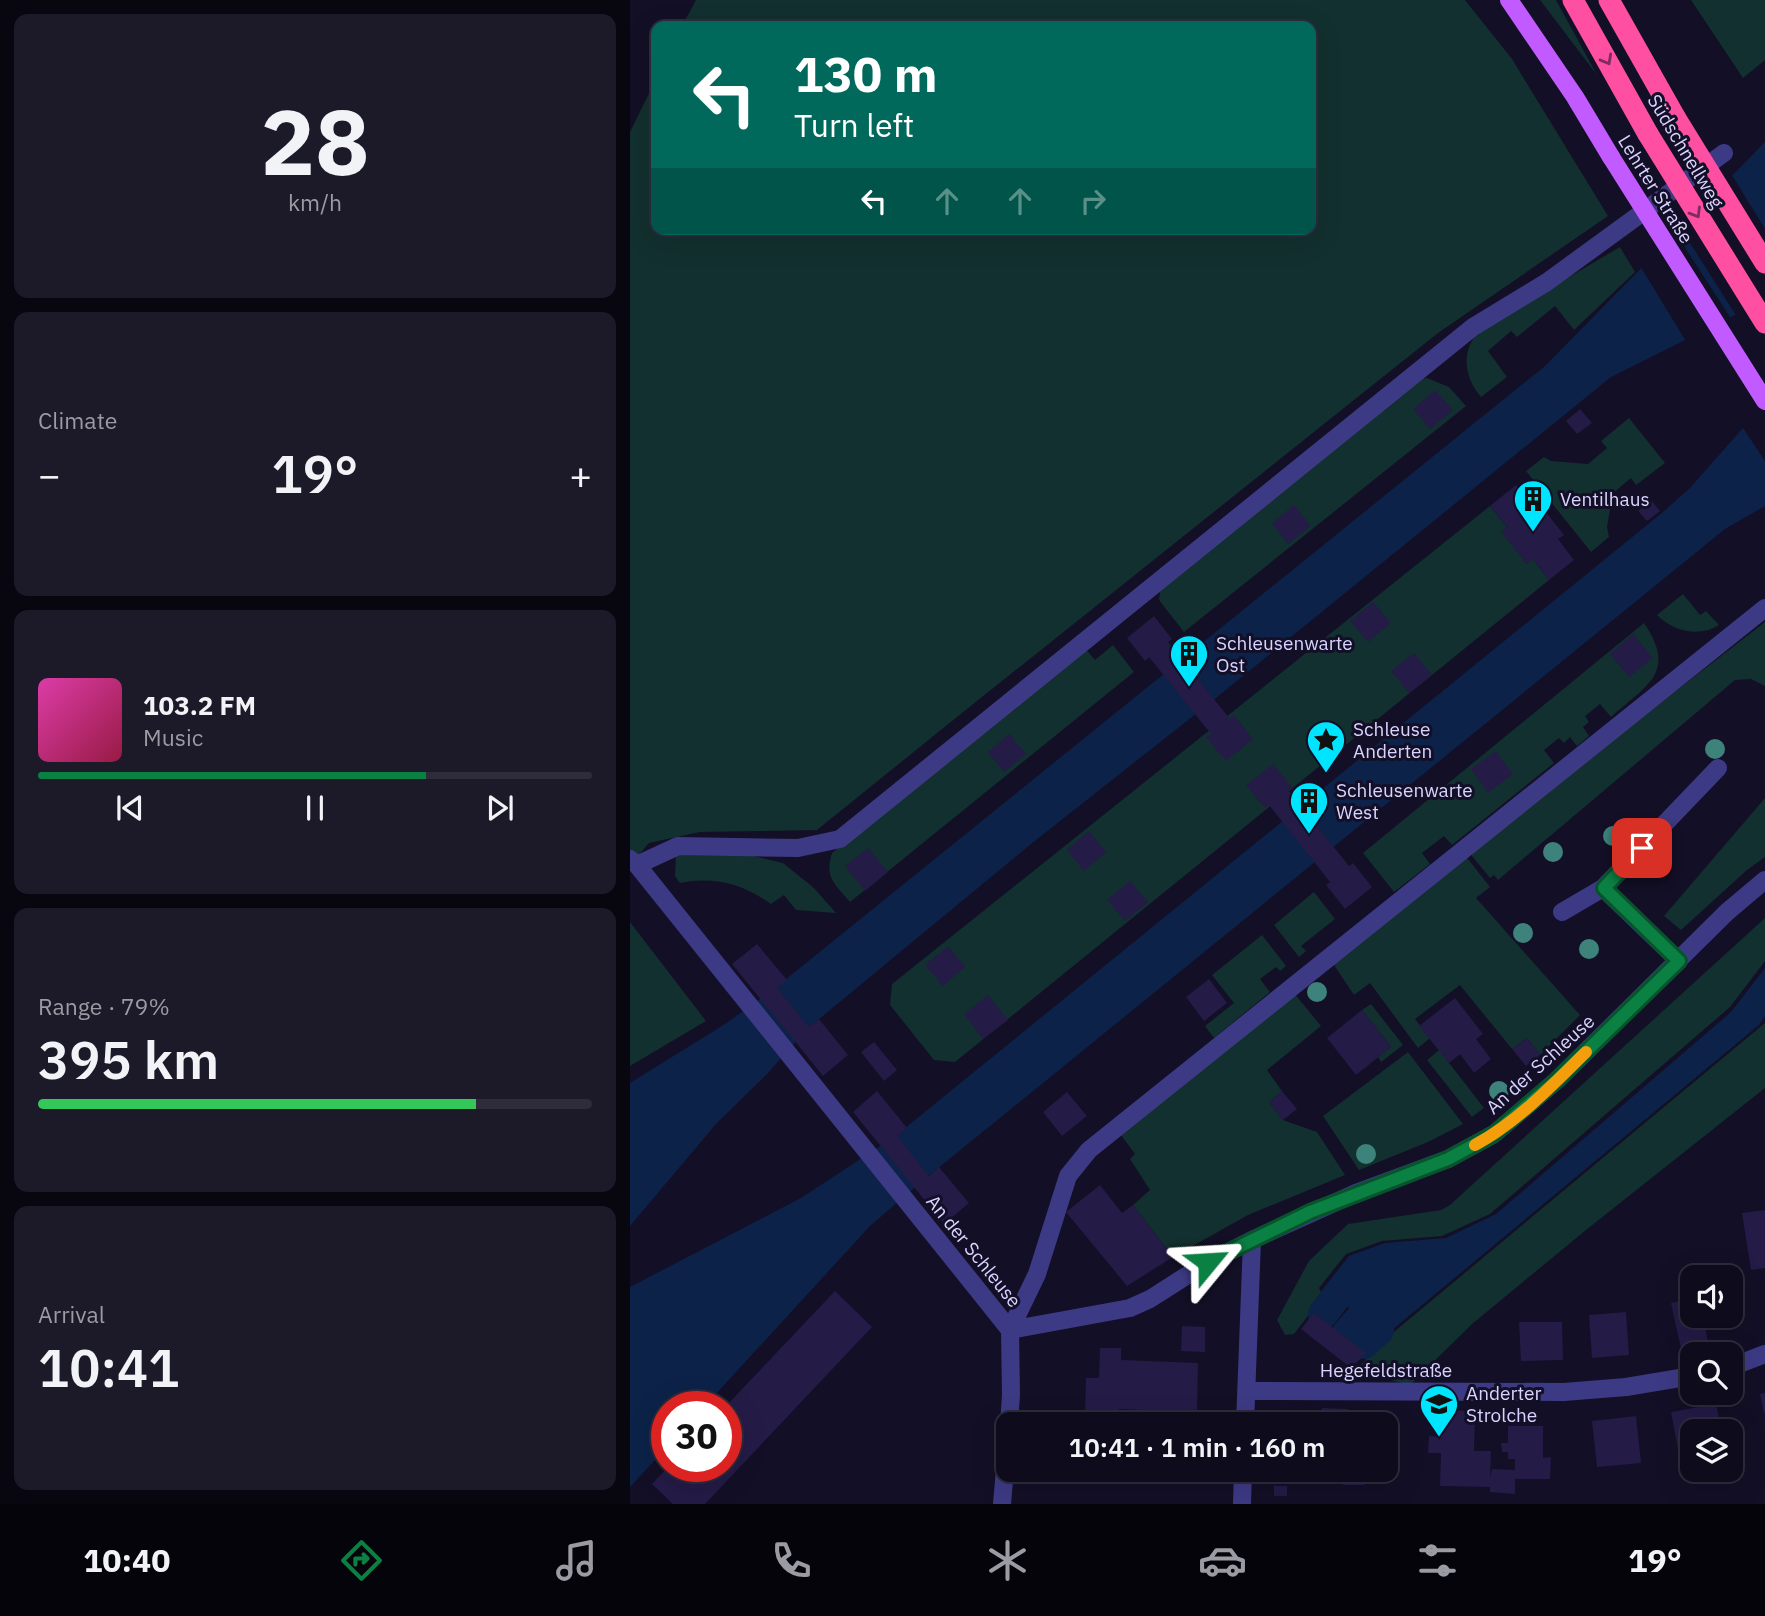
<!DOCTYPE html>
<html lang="en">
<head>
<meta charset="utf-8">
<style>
  body { margin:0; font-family:"IBM Plex Sans",sans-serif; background:#1c1929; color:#f1f3f6; height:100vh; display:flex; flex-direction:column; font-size:26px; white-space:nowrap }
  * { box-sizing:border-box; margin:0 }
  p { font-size:23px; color:#9b9ba3 }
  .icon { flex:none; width:38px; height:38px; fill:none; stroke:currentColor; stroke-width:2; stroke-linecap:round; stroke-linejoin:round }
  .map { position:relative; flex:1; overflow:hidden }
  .sheet { display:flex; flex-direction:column; gap:14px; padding:14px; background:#08060f; width:630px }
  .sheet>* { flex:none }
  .hud { position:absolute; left:21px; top:21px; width:665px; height:214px; border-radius:14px; box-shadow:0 7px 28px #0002,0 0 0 2px #2e2b3b; background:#00695c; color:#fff; overflow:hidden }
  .fabs { position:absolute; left:1050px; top:1265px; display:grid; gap:14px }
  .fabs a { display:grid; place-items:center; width:63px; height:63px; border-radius:14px; background:#0e0b1c; box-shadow:0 7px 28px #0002,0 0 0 2px #2e2b3b; font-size:35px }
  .speed { position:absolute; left:21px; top:1391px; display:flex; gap:14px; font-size:35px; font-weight:700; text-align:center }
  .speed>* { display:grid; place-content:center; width:91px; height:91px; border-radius:50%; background:#0e0b1c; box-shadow:0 7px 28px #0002,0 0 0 2px #2e2b3b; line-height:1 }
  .speed .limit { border:10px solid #d22; background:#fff; color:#111 }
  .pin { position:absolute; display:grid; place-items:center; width:60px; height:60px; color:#fff; margin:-30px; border-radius:14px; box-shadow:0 4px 10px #0006 }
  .me { position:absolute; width:77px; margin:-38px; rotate:63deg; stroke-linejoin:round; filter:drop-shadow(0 0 5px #0008) }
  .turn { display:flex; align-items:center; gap:24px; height:147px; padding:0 28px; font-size:32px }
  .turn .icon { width:91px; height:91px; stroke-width:2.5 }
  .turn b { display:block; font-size:49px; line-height:60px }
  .lanes { display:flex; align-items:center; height:66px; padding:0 28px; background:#0003; justify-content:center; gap:35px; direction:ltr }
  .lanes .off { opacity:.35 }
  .big { font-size:52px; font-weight:600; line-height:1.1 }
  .sheet .widget { flex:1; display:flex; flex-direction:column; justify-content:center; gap:10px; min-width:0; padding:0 24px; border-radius:14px; background:#1c1929 }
  .sheet .dial { align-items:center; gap:0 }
  .dial b { font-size:91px; line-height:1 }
  .song { display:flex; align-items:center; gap:21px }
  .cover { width:84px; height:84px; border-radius:10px; background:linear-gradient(135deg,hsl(320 70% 55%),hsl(340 70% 35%)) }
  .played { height:7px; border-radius:4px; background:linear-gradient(90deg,#0b8043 70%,#2e2b3b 70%) }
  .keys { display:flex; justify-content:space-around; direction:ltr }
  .heat { display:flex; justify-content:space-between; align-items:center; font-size:38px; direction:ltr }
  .charge { height:10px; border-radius:5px; background:linear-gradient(90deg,#34c759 79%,#2e2b3b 0) }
  .trip { position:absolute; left:366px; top:1412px; width:402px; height:70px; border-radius:14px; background:#0e0b1c; box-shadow:0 7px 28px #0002,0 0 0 2px #2e2b3b; font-weight:600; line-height:70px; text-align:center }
  .tab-bar { display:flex; height:112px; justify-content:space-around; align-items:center; background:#06040b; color:#9b9ba3 }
  .tab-bar .icon { width:49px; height:49px }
  .tab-bar .on { color:#0b8043 }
  .tab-bar b { font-size:32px; color:#f1f3f6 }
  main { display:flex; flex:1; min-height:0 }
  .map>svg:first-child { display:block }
  .green { fill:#12302f }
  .water { fill:#0c2248 }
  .pier { fill:#130f26 }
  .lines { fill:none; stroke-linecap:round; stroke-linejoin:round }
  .canal { stroke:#0c2248; stroke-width:30 }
  .building { fill:#241b47 }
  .minor { stroke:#3d3a85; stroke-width:18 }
  .major { stroke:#c25bff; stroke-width:18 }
  .highway { stroke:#ff4fa3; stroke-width:21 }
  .major-bridge { stroke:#c25bff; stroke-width:18 }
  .highway-bridge { stroke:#ff4fa3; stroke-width:21 }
  .tree { fill:#3d827b }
  .oneway { stroke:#7d2c5e }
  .route-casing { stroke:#07532c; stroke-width:18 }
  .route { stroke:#0b8043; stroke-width:12 }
  .slow { stroke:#f59e0b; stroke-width:12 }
  .labels { text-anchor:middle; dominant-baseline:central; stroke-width:6; stroke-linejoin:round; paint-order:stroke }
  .street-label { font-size:19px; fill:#d9d4ff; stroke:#130f26 }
  .poi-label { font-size:19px; fill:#d9d4ff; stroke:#130f26; text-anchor:start }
</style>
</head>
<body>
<main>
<section class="sheet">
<div class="widget dial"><b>28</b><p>km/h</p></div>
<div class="widget"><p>Climate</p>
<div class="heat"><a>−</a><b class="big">19°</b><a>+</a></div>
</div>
<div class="widget">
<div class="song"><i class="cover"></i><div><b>103.2 FM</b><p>Music</p></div></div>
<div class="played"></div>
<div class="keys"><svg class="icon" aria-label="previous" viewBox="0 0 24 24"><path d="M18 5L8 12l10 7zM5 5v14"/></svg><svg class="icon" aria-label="pause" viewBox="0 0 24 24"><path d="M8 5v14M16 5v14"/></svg><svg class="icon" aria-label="next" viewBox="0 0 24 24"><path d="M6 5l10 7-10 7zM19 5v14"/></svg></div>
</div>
<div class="widget"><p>Range · 79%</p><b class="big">395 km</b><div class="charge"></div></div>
<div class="widget"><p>Arrival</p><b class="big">10:41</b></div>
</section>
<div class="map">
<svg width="1135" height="1504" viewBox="0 0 1135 1504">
  <rect width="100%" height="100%" fill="#130f26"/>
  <path class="green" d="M66,0H835L882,59L978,216L808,333L327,717L187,830L70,832L19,843L0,865V132L26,79V229H681V26H52Z
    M910,0H926L967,75Z
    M1061,0H1135V60L1113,78Z
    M990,247L1005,272L944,330L925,306L887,337L881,331L858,351L877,377L851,397C837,381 831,358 843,339C847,333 854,328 859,324Z
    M797,378L819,387L836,406L554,632L529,600L531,586L784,381Z
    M999,418L1035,463L1006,485L1001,478L983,493L977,527L979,537L961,552L896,471L914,457L921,461L958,464L977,448L971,441Z
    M860,506L877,527L872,532L897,564L903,559L919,580L325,1062L304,1060L260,1005L262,984Z
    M1053,594L1070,615L1076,611L1089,625C1068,638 1043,631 1027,615Z
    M1135,622V686L1121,679L1105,680L868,880L864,875L860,878L842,856L841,850Z
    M1014,623C1048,673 1016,685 981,717L970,704L955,716L959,722L953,727L959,736L947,746L940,737L934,743L929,738L914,750L924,763L822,845L814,836L792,853L800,864L764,892L733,853Z
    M483,645L504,672L220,902C205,884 194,878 202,853L455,648L465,660Z
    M1135,798V857L1117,870L1051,930L1034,916Z
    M111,853L153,863L184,888L206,913L166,910L154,895L141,904C113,884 85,876 50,883L45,876L46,854Z
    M833,856L838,859L860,887L846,898L950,1015L910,1055L897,1038L882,1049L830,985L785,1019L800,1038L788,1048L740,983L724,995L702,962Z
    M684,892L705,919L671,946L676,951L669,957L644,925Z
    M1135,918V961L1100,1007L860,1214L812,1236L752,1241L716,1254L689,1288L693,1296L664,1334L655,1335L647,1320L679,1261L718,1224L811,1210L820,1205Z
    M0,922L76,1021L0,1066Z
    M632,935L656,966L650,971L646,967L630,979L640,992L584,1038L575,1026L604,1003L582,975Z
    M664,993L691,1026L637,1070L652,1091L639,1102L653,1120L687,1132L715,1175L618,1215L543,1257L503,1205L520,1190L500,1159L505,1154L488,1131Z
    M741,1004L773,1045L751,1062L748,1057L761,1047L732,1010Z
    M1135,1023V1088L956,1230L842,1324L780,1385L725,1371L753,1341Z
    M809,1050L854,1108L842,1117L797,1060Z
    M778,1052L833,1124L798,1142L729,1170L693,1116Z"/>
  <path class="water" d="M1135,142V300L981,377L581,702L401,844L177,1029L137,1074L86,1124L0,1226V1083L95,1024L145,988L915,366Z
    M1135,403V506L1095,529L296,1178L240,1226L74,1407H37V1447L0,1487V1287L171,1198L264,1137L1033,512L1060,488Z
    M1135,968V1016L1129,1025L756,1335L693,1289L719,1256L755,1243L816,1238L866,1214L1101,1012Z"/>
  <path class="pier" d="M1100,172L1135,229V303L1107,317L1048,224Z
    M1043,229L1102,320L1057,343L1009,264Z
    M1135,399V461L1111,425Z"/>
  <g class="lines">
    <path class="canal" d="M693,1314L705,1298
      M717,1333L757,1289
      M734,1344L749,1330"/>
  </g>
  <path class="building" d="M805,390L823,410L800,429L783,409Z
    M950,409L962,423L947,434L936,421Z
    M886,485L903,507L908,502L934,535L928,539L944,560L919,580L903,559L897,564L871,532L877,527L860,506Z
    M1021,500L1030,511L1017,521L1008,511Z
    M664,505L681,526L658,544L642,523Z
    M743,602L761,623L738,642L720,621Z
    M524,616L542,639L538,642L600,719L604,715L623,739L596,761L576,737L581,734L519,657L515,661L497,638Z
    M1003,634L1023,658L999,677L980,654Z
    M784,653L802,675L779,693L761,671Z
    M379,734L396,754L374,772L358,752Z
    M866,751L883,774L858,793L841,769Z
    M643,764L662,787L658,790L719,866L723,863L742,887L715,909L696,885L700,882L639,805L635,808L616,785Z
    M459,831L476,852L454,871L437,850Z
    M238,848L258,872L235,891L215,866Z
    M500,881L518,902L495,921L477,900Z
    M127,944L157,980L147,988L179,1027L189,1019L218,1055L193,1076L102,964Z
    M318,946L335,967L313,986L295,965Z
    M579,979L597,1003L574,1021L556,997Z
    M358,995L378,1020L353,1039L334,1014Z
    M825,998L853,1034L846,1039L861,1059L844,1073L830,1054L819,1063L789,1026Z
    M732,1010L761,1047L726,1075L697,1038Z
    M897,1038L910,1055L896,1066L882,1049Z
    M244,1042L267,1070L254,1081L231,1052Z
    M247,1091L277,1128L267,1136L299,1176L309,1167L339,1203L314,1224L223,1112Z
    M652,1091L667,1109L653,1120L639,1102Z
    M437,1092L457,1116L432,1136L413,1112Z
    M470,1185L492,1213L503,1205L543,1257L497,1286L436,1212Z
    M1135,1210V1268L1121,1270L1112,1213Z
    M205,1291L242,1327L75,1504H43L22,1484L39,1466H96V1406Z
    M1062,1299V1316H1073L1079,1347L1052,1353L1041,1303Z
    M996,1312L999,1355L962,1358L959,1315Z
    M684,1313L736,1353L721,1368L671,1329Z
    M889,1322H932L933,1360L891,1361Z
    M552,1326L575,1327V1352L551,1351Z
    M470,1348H491V1360L568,1363L567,1412L489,1409V1418L455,1417L456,1378H469Z
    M1135,1393V1413H1134L1130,1394Z
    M1086,1404L1092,1432H1062V1453L1049,1455L1041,1412Z
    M692,1408L718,1409L717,1424H691Z
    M811,1410L845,1411L844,1451H861L860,1478L862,1469L885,1470V1459H878V1452H872L871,1443H878V1426H913V1458L921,1457L920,1479H885V1494L860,1492V1487L810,1486L811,1453H798L799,1436L811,1437Z
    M1006,1416L1011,1463L967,1467L962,1421Z
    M714,1470H736L735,1485H713Z
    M644,1486H657V1496H644Z"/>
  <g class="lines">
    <path class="minor" d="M0,859L7,865L380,1330
      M7,865L48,846L168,848L210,839L843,327L917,282L1094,153
      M973,888L1049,961
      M932,912L973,888L1088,768
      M380,1330L500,1308L520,1299L578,1262L622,1240L726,1193L818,1159L864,1134L927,1080L1097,912L1135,880
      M1101,1367L1135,1354
      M617,1391L934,1392L996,1387L1062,1376
      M379,1424L381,1395L380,1330L407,1274L438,1176L459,1150L1135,608
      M615,1424L622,1240
      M372,1504L378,1434
      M612,1504L613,1470"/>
    <path class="major" d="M879,0L945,97L981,157"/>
    <path class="highway" d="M943,0L1018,134
      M979,0L1045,117"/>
    <path class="major-bridge" d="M981,157L1135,401"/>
    <path class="highway-bridge" d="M1045,117L1135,263
      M1018,134L1135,323"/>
  </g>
  <g class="tree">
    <circle cx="1085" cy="749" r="10"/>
    <circle cx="983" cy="836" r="10"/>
    <circle cx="923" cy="852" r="10"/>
    <circle cx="893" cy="933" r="10"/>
    <circle cx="959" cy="949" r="10"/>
    <circle cx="687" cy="992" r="10"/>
    <circle cx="869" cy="1091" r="10"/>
    <circle cx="736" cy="1154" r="10"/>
  </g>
  <defs><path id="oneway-chevron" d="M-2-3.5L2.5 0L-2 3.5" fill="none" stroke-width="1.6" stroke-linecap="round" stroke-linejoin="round" transform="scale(1.75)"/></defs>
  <g class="oneway">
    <use href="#oneway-chevron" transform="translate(977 60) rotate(61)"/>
    <use href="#oneway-chevron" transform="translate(1066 213) rotate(59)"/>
  </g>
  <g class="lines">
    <g class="route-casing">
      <path id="route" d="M578,1262L680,1212L818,1159L864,1134L927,1080L1049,961L974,888L1012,848"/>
    </g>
    <use href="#route" class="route"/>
    <path class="slow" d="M845,1145C887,1122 922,1086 956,1052"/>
  </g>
  <defs>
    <g id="building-pin" transform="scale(2.0125)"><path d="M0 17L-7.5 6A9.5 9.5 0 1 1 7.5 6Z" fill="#00e5ff" stroke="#130f26"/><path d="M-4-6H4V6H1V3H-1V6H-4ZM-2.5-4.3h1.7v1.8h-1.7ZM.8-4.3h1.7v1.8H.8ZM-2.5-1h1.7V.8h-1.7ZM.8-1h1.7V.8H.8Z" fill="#111"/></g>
    <g id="sight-pin" transform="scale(2.0125)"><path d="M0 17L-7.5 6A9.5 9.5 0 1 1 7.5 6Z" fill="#00e5ff" stroke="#130f26"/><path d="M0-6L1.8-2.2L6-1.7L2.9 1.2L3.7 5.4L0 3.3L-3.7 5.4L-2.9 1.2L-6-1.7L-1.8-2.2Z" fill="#111"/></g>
    <g id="school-pin" transform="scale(2.0125)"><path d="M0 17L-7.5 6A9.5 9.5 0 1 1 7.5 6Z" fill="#00e5ff" stroke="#130f26"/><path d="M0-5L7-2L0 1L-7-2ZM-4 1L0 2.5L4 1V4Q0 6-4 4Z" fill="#111"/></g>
  </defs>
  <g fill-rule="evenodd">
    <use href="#building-pin" x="903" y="499"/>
    <use href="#building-pin" x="559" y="654"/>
    <use href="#sight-pin" x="696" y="740"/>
    <use href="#building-pin" x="679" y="801"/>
    <use href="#school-pin" x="809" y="1404"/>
  </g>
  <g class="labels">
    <g class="street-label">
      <text transform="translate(1056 151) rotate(59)">Südschnellweg</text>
      <text transform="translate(1026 189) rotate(58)">Lehrter Straße</text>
      <text transform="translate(910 1064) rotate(-42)">An der Schleuse</text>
      <text transform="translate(344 1251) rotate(51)">An der Schleuse</text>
      <text x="756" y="1370">Hegefeldstraße</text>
    </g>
    <g class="poi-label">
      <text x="930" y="499">Ventilhaus</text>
      <text x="586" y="643">Schleusenwarte<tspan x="586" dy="22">Ost</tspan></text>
      <text x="723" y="729">Schleuse<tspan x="723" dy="22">Anderten</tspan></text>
      <text x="706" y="790">Schleusenwarte<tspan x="706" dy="22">West</tspan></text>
      <text x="836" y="1393">Anderter<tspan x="836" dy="22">Strolche</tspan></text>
    </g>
  </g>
</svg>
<div class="fabs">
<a><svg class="icon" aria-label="sound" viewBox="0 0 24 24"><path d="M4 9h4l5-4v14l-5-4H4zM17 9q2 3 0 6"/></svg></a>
<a><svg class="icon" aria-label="search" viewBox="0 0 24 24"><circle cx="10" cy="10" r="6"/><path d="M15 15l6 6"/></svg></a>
<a><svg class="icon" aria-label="layers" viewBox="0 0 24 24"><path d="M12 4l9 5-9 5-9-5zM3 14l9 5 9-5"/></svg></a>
</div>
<div class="speed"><div class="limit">30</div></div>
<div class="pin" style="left:1012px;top:848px;background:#d93025"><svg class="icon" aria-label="arrive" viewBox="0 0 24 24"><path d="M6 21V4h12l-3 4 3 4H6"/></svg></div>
<svg class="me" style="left:578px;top:1262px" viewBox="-20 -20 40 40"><path d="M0-17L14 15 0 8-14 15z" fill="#0b8043" stroke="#fff" stroke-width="4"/></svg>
<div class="trip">10:41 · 1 min · 160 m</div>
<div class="hud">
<div class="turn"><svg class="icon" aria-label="left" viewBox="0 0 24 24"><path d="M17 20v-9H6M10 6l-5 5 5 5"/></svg><div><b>130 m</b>Turn left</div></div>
<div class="lanes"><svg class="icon" aria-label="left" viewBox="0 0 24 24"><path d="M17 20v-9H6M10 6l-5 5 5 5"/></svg><svg class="icon off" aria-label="ahead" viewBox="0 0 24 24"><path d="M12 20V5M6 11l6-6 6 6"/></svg><svg class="icon off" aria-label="ahead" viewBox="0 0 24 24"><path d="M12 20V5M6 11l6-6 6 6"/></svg><svg class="icon off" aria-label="right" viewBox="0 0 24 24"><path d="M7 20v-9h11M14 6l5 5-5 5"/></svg></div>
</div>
</div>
</main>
<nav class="tab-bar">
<b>10:40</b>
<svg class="icon on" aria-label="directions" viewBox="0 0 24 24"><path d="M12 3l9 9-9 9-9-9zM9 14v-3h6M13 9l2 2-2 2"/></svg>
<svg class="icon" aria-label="music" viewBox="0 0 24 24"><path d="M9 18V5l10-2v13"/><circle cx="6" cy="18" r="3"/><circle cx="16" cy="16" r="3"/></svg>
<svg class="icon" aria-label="phone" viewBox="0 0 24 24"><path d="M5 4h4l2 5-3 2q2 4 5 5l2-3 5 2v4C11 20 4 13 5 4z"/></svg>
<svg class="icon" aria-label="climate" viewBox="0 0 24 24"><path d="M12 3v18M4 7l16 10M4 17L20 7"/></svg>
<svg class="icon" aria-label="car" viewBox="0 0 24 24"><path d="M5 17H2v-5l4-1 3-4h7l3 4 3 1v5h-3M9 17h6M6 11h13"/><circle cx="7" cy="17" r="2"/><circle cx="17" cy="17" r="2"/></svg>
<svg class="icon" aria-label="filters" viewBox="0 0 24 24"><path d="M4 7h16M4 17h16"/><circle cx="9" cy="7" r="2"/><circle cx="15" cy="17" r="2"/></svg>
<b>19°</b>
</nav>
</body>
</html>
